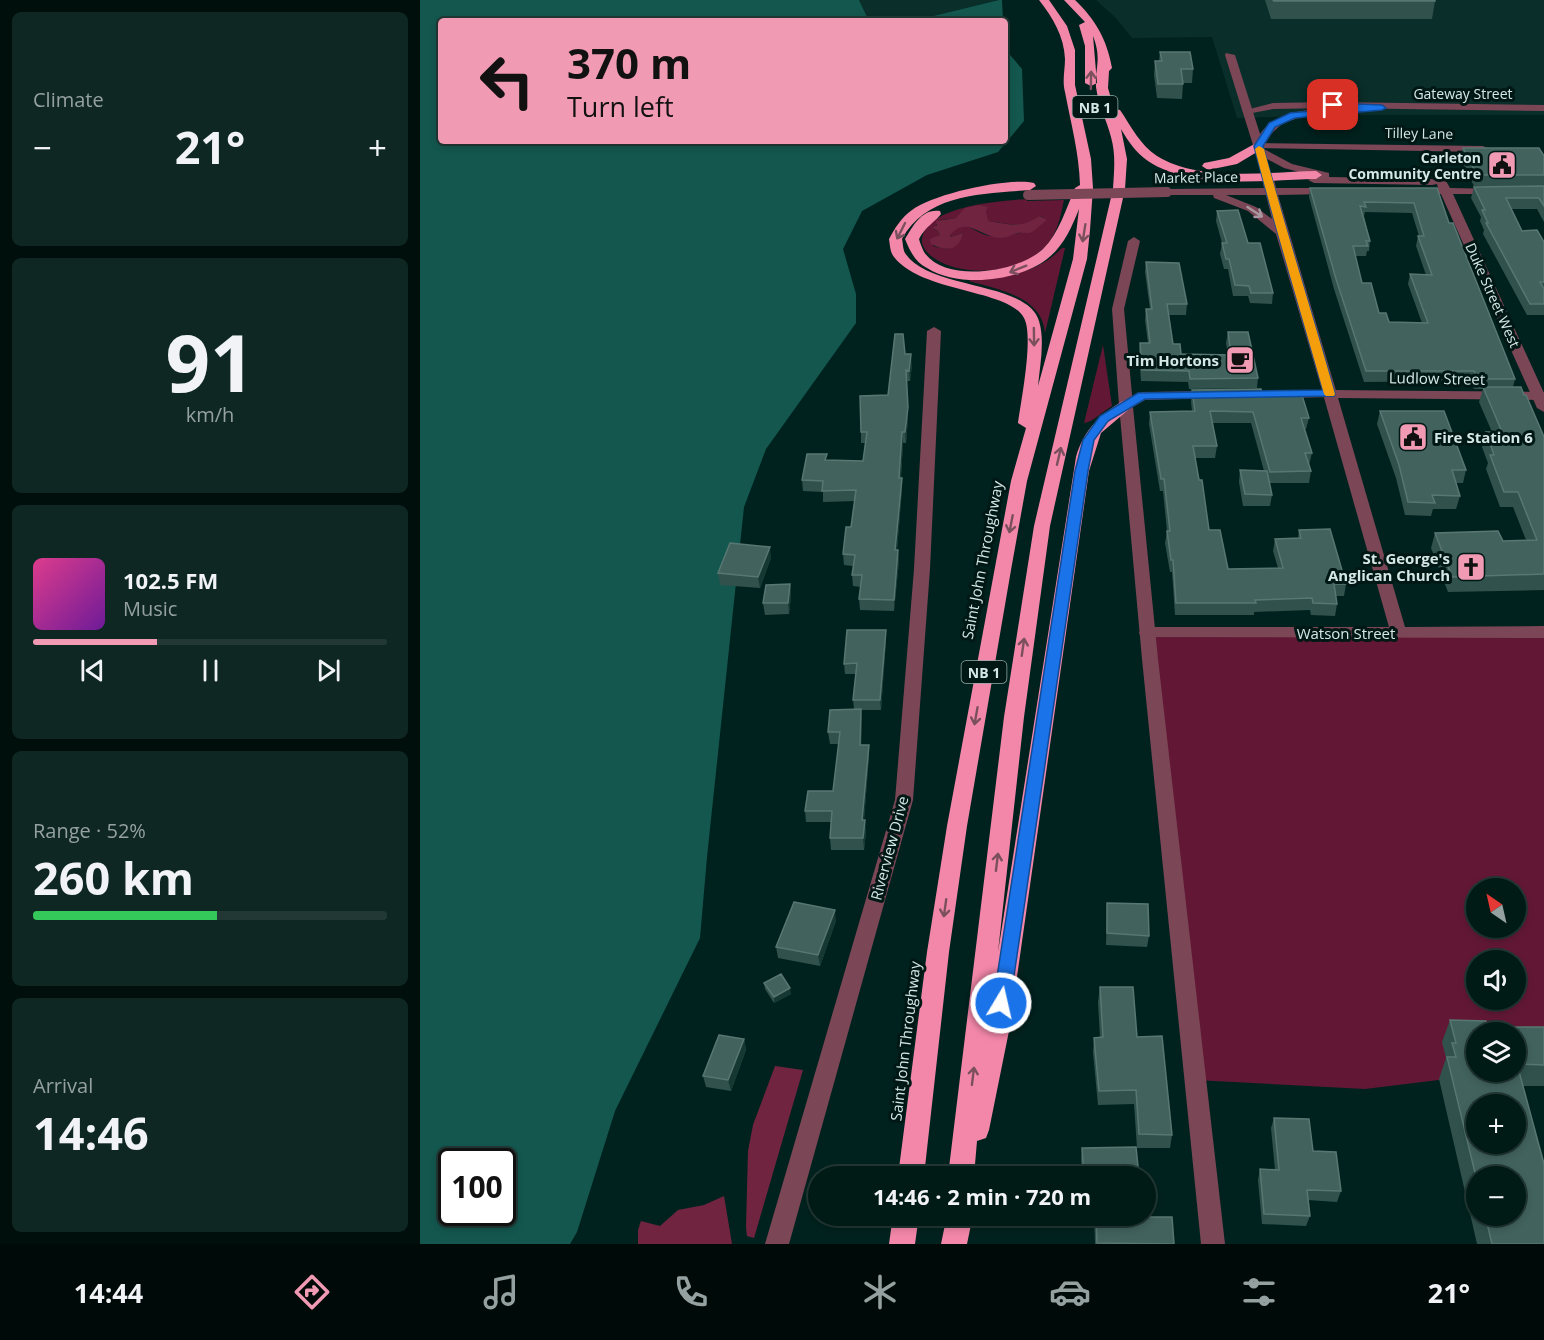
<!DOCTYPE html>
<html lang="en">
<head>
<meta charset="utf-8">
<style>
  body { margin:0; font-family:"Open Sans",sans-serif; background:#0e2723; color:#f1f3f6; height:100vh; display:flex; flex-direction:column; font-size:22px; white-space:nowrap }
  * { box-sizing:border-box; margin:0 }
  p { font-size:20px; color:#95a1a1 }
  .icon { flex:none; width:33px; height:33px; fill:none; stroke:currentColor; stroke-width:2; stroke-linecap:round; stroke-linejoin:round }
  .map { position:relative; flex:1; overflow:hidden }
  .side { display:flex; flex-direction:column; gap:12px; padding:12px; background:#000e0c; width:420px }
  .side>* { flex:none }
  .banner { position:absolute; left:18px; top:18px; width:570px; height:126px; border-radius:6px; box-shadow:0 3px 9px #0003,0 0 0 2px #223835; background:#f19ab3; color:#111; overflow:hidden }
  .needle { width:39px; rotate:326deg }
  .buttons { position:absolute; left:1046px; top:878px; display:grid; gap:12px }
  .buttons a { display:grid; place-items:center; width:60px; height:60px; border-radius:50%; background:#001a16; box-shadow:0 3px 9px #0003,0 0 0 2px #223835; font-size:30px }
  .speed { position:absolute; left:18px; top:1148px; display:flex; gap:12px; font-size:30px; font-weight:700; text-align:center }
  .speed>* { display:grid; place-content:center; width:78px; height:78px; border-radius:50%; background:#001a16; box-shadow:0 3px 9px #0003,0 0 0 2px #223835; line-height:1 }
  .speed .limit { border:3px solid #111; border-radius:9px; background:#fff; color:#111 }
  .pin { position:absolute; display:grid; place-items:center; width:51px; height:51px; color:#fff; margin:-26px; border-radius:12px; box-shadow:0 3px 9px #0006 }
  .me { position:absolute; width:66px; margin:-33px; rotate:9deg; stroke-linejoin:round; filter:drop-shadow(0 0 4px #0008) }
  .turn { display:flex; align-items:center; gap:21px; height:126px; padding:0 30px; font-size:27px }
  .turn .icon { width:78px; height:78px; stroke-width:2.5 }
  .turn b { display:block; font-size:42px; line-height:51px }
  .big { font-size:45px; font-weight:700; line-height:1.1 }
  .side .tile { flex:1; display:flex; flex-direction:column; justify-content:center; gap:9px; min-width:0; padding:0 21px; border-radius:9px; background:#0e2723 }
  .side .dial { align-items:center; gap:0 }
  .dial b { font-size:78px; line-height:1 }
  .song { display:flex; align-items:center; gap:18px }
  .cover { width:72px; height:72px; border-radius:9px; background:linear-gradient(135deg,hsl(330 70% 55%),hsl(280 70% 35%)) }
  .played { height:6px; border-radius:3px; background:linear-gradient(90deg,#f19ab3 35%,#223835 35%) }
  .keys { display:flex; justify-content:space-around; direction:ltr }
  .heat { display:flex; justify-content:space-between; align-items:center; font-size:33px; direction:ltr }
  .charge { height:9px; border-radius:4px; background:linear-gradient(90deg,#34c759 52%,#223835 0) }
  .trip { position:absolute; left:388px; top:1166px; width:348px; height:60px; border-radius:30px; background:#001a16; box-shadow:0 3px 9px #0003,0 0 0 2px #223835; font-weight:700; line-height:60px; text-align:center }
  .tabs { display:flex; height:96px; justify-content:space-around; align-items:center; background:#000a09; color:#95a1a1 }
  .tabs .icon { width:42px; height:42px }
  .tabs .current { color:#f19ab3 }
  .tabs b { font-size:27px; color:#f1f3f6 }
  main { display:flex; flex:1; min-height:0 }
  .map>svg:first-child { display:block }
  .built { fill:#0a2e2a }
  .green { fill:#621835; fill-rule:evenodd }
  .forest { fill:#702440 }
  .water { fill:#13574f; fill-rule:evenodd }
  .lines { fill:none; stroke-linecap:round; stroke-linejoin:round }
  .minor { fill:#7b4656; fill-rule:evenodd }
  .tertiary { fill:#7b4656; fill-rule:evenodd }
  .motorway { fill:#f387a9; fill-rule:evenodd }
  .tertiary-bridge { stroke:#7b4656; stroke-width:10 }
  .wall { fill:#30514c; fill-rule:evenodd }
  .shaded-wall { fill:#163833 }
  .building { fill:#42625d; stroke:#597772; stroke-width:1.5; fill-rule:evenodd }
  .oneway { stroke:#7a505f }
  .oneway2 { stroke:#a8979e }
  .route { fill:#1a73e8; stroke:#114b97; stroke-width:1.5 }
  .slow { fill:#f59e0b }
  .labels { text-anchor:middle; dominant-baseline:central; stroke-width:6; stroke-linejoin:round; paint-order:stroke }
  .far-street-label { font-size:14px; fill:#d6e8e5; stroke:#001815 }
  .shield { fill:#001815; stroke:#96aaa7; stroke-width:1.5 }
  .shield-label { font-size:14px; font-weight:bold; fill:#d6e8e5 }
  .far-poi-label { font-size:14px; font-weight:bold; fill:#d6e8e5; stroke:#001815; text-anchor:end }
  .poi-label { font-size:15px; font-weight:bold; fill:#d6e8e5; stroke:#001815; text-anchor:end }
  .street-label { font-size:15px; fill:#d6e8e5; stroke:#001815 }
</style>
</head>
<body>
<main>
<section class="side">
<div class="tile"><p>Climate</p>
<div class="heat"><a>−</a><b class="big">21°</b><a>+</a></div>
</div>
<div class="tile dial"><b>91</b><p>km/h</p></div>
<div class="tile">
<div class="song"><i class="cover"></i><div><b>102.5 FM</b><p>Music</p></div></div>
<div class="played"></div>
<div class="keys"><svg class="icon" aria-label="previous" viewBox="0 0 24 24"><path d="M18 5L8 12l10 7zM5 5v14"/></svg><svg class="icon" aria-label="pause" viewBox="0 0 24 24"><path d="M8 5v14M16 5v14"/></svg><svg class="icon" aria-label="next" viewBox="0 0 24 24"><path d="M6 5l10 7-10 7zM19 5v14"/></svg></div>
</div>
<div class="tile"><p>Range · 52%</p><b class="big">260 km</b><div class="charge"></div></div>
<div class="tile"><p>Arrival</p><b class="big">14:46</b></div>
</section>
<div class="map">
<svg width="1124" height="1244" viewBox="0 0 1124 1244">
  <rect width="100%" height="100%" fill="#00221e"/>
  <path class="built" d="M439,0H579L493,21H449Z
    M676,0H1124V115H918L817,118L792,37L712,38L696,18Z"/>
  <path class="green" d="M607,199V201L644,200C641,213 639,227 631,239C610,273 545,280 514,258C506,253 499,244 503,235C513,205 580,201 607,199ZM559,205L566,211L567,221C589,223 599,230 621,216L626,220C612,231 591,237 572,236C555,236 546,215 530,234L531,237L543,233C539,249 528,251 513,246L515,238L520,235L518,231L513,229L520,220L536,218Z
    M642,248H645L625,333C622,296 579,290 549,281L551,278C585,277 617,274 642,248Z
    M683,345L692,406C683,411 673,422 664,423Z
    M1124,632V1049L1095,1032H1056L1027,1064V1079L945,1089L775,1080L727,633ZM1056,888H1095V927H1056ZM1056,960H1095V999H1056Z"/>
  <path class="forest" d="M559,205L568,207L566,211L568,221C590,224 599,229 620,216L627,220C622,223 617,229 612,232C608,234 602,232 598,233C593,234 586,238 581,238C560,237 547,215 530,235L531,237L543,233C539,251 526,252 511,244L510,239L520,235L518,231L512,228L517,225L516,221L536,218L545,208Z
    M355,1066L383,1070L334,1238L327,1236L326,1227L328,1151L333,1125Z
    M304,1196L312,1244H218V1230L221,1221L240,1226L258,1210L284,1205Z"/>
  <path class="water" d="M0,0H439L449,21H21V141H585V49L602,69L604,121L578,152L507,175L442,211L423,249L436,294V323L346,449L324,507L287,857L280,938L195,1111L157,1232L150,1244H0ZM32,1161H82V1212H32Z
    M579,0H582L583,21H493Z"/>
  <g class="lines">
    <path class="minor" d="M913,102L1124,105V111L913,108L853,109L827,114L822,111L853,103Z
      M838,143L1063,146L1069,149L1063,152L834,148L833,146Z
      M714,237L720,241L704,309L713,405L706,409L699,405L692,309L708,241Z
      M514,327L521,331L510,569L493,800L369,1244H345L475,800L494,569L507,331Z
      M910,390L1124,392V400L918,398L985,627L1124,626V638L721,637L719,633L721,629L727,627H969L903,394Z"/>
    <path class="tertiary" d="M806,53L815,55L840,134C853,116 871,113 892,109L897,112L863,123L852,133L843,146L844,149L872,164L909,173V177L1012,179L1017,181H1026L1030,188L1079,189L1081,191L1075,194H1033L1124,393V412L1117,408L1021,194H996L990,191L996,188H1018L1017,184L1012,185L894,183L888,180L898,177L864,168L847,159L838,161L805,55Z
      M848,176L854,179L856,188H910L916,191L910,194L858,195L917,394L915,397L860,398L853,394L860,390H902L856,234L828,211L794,198L793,195H747L741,192L747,189L844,188L842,179ZM806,195H846L852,219L836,207Z
      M792,391L797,392L799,395L797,398L725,400L713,407L738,659L805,1244H781L722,659L699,405L722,392Z"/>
    <path class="motorway" d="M619,0H629L647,26L655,50V85L671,159L673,188L670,230L667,259L607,481L591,570L547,826L529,952L504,1176H478L507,952L527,826L591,481L606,428L598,423C601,401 614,336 604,318C589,289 502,293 474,257C470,252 470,245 469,239C475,228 481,218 492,210C513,194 589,177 614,183L616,186L610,190C563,194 507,193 482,239C483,243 483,250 485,253C508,290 608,281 619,321C625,341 620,365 618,386L653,259L659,209C652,227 643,247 627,259C597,282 539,288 507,268C495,262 490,251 485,239C493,226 502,208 520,211L521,214C512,225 507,225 499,239C500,243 502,248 504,252C525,284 599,272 623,249C639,233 646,209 655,188L660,185C659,152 651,124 645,92C642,81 645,70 645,59C644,36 633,18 619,0Z
      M644,0H655C676,20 687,40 692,68L689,71L688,88L694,109L700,110C711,126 720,145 737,156C778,182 849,172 896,171L902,175L896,179C846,180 771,190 728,161C716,153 708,141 701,129L707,159L705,189L630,526L604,717L578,952L656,457C664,430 678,417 701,402L706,400L714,405L681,433L669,471L590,1026L569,1130L566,1138L557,1141L554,1176H528L584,717L614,526L693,189C694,171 696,155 691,137C687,121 678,104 676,87C675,66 682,59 673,36L677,83L671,86L665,83V46L659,25L665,22Z
      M838,142L842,143V149L817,164L788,170L782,166L784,163L809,158Z
      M473,1215H499L495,1244H469Z
      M527,1215H553L547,1244H521Z"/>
    <path class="tertiary-bridge" d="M608,195L747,192"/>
  </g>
  <path class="wall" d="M845,0H1015V1L1012,19H851Z
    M740,52L773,69L772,83H763L762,99L737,98L734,75L735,61H739Z
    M1043,148L1124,156V186H1054L1040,158Z
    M1124,186V222L1117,209H1091L1102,231L1124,242V315H1107L1063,234L1064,230L1060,221L1061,217L1051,198L1054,187Z
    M890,188H1017L1029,223L1095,379L1093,387L1104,395L1124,437V590L1028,592L1011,548L1015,533L1083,541L1106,540L1093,507H1080L1066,469L1068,463L1062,447L1066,432H1072L1059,402L1063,389H1054L1051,381L944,382L914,289L889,197ZM945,212L992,213L999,236H998L996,246L1006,275L990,274L988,284L1002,323L969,322L959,313L942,283L935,256H946L947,251H949L950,241L944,216Z
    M797,211L828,243L853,293L852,304L830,303L828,296H813L808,269H804L800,254L802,243L796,221Z
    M726,262L767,304L766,315H749L753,344L761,354L808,355L806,343L808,332L838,378L837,388L769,389L768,382L721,381L719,354L720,343H728L725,320L726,309H730L725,272Z
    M485,354L492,365L490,381H486L488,418L486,443H483L481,478H482V489L477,550L479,561L474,611L440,610L439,599L441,587L433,586L432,575L433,566L424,565L423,554L431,527L435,501L403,502V492L383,491L382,480L407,460L443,461L445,443H441V432L468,395Z
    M772,390L842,392L889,418L886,429H884L892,453L889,465L891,471L889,483H849L852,495L850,506H823L819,482L820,470L844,471L831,423H792L797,446L795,458H775L789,530L808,569L858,568L853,551L855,539L878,538L879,530L926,584L924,596H916L917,604L915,616L891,615L890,610L834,612V615H755L752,572H750L745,543L747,531L743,491H740L729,424L730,412L772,411L771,402Z
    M960,411L1046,470L1043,483H1036L1040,496L1036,509H1013L1011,516L985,515L976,478L957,424Z
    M351,558L340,588L300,585L298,573Z
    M370,584L371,596L369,614L345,615L343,603Z
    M466,630V640L461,710H441L442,721L441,745L449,756L444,820L446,832L444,850H411L410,838L411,822H386L385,811L413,791L419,744H410L408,732L434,709L433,700L436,674H425L424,664Z
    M687,903L729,936L727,947L686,945Z
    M416,921L400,966L358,958L356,947Z
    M344,983L371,994L354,1003L345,989Z
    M680,987L717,1037L752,1135L750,1148H717L714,1104L678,1105L673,1052L674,1038L680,1037L678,1002Z
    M1030,1020L1068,1027H1124V1086H1103L1124,1244H1057L1019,1079L1026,1058L1022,1042ZM1056,1176L1095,1215H1056Z
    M324,1039L326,1050L311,1091L286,1087L283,1076Z
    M854,1118L893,1151L921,1191L917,1202L888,1200L890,1216L886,1226L842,1224L838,1180L840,1169L855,1170L851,1128Z
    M662,1148L719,1176H662L661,1159Z
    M674,1215H723V1217L754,1244H675Z"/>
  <path class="shaded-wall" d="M491,354L492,365L490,381L489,371Z
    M488,407V418L486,443L485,432Z
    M482,432L483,443L480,489L479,478Z
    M482,478V489L476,561L475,550Z
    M350,547L351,558L340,588L338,577Z
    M478,550L479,561L474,611V600Z
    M370,584L371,596L369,614L368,603Z
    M466,630V640L461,710L460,700Z
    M441,709L442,721L441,756L440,745Z
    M449,745V756L443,832L442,820Z
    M445,820L446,832L444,850L443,838Z
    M415,910L416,921L400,966L398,955Z
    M370,988L371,994L354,1003V997Z
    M324,1039L326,1050L311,1091L308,1080Z"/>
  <path class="building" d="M853,0H1015V1H854Z
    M740,52H770L773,69H761L763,84H738L735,61H742Z
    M1043,148H1119L1124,156V175H1057Z
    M1124,186V206L1119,198H1086L1102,231L1117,230L1124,242V282H1120L1124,289V304H1110L1066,223H1068L1062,210H1065L1054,187Z
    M890,188H1017L1029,223H1033L1095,379H1057L1054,371H946L916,279ZM944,202L994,203L1004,236H998L1012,275L990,274L1008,323L969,322L966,313H959L951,283H942L933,246H948L946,241H950L940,206L946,207Z
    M818,210L828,243H840L853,293H831L829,286L815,285L809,259H806L802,243H807L797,211Z
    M726,262L759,263L767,304H747L753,344H760L761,354L811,355L808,332H828L838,378L770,379L769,371L722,370L720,343H730L726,309H732Z
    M475,334H483L485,354H491L489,371L486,370L488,407L485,432H482L479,478H482L475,550H478L474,600L439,599L442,575H432L435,555L423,554L426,527H431L436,490L402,491L403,481L382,480L387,454H407L405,460L443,461L447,432H441L440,396L468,395Z
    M1063,387H1101L1104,395H1106L1124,437V574L1032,577L1015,533L1078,531L1083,541L1117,540L1098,492H1084L1070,455H1074L1066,432H1082Z
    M841,389L842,392H881L889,418H881L892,453H885L891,471L850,472L833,412L790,411L797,446H773L779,480H782L789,530H800L808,569L863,568L855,539L881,538L879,530L910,529L926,584H914L917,604L893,603L892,598L835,600L836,603H756L753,560H751L747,531H750L744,479H741L730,412L775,411L772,390Z
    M960,411H1024L1046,470H1032L1040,496L1012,495L1015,503L988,502L979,465Z
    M820,470L847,471L852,495L825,494Z
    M310,543L350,547L338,577L298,573Z
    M370,584L368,603H343L346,585Z
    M427,630H466L460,700H433L437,663L424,664Z
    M441,709L440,745H449L442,820H445L443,838H410L412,811H385L388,791H413L420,732H408L410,710Z
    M374,902L415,910L398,955L356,947Z
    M687,903L728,904L729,936L687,933Z
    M361,974L370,988L354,997L344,983Z
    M680,987H713L717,1037L742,1036L752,1135L719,1134L716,1090L679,1091L674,1038L683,1037Z
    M1030,1020L1066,1021L1068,1027H1124V1065L1097,1064L1124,1164V1244H1072L1065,1215H1095V1176L1056,1177L1027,1057H1036L1032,1043H1036ZM1056,1032H1095V1071H1056ZM1056,1104H1095V1143H1056Z
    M299,1035L324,1039L308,1080L283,1076Z
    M854,1118L889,1119L893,1151L916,1152L921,1191L887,1190L890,1216L844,1214L840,1169L859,1170Z
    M716,1147L719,1176H664L662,1148Z
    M676,1215H723V1217H752L754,1244L677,1243Z"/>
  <defs><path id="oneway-shaft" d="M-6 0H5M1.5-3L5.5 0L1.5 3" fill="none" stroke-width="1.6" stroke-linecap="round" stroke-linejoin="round" transform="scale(1.5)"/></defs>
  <g class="oneway">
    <use href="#oneway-shaft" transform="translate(671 80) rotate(-89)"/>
    <use href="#oneway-shaft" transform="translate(481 231) rotate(117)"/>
    <use href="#oneway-shaft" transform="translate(664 233) rotate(99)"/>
    <use href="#oneway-shaft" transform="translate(598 269) rotate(158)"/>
    <use href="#oneway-shaft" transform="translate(614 337) rotate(89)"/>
    <use href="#oneway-shaft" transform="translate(639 456) rotate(-77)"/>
    <use href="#oneway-shaft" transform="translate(591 524) rotate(101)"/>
    <use href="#oneway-shaft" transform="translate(603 647) rotate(-82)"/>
    <use href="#oneway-shaft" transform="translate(556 716) rotate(100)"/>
    <use href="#oneway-shaft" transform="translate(577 862) rotate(-83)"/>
    <use href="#oneway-shaft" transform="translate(525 908) rotate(98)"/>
    <use href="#oneway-shaft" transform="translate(553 1076) rotate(-83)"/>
  </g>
  <use class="oneway2" href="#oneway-shaft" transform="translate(835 212) rotate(33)"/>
  <path class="route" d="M913,103L962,105L966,108L962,110L875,118L855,127L843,146C865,229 892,311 915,394L914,396L725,399L688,421L674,440L668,471L590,1003L588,1008L581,1010L575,1008L573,1003L655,471L663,440L680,416L718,393L903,390C880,309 855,228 834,146L849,123L870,113L922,108L910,107V104Z"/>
  <path class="slow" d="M839,146L844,149C866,231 892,312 915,394L914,396H906L904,394C881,312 856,231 835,149Z"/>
  <defs>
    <g id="civic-square" transform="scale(1.5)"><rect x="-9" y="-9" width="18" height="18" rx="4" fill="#f19ab3" stroke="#001815"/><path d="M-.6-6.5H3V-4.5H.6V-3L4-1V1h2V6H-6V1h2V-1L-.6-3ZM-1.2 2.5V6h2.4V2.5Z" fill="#111"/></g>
    <g id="cafe-square" transform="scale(1.5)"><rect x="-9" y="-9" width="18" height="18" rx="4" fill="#f19ab3" stroke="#001815"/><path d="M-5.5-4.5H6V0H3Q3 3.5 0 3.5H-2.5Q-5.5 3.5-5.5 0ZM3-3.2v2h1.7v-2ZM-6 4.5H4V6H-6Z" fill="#111"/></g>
    <g id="church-square" transform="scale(1.5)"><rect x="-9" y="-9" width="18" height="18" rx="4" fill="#f19ab3" stroke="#001815"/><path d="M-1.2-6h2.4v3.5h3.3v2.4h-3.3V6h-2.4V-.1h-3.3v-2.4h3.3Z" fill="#111"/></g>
  </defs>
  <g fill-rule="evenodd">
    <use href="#civic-square" x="1082" y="165"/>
    <use href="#cafe-square" x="820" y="360"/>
    <use href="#civic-square" x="993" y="437"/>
    <use href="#church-square" x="1051" y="567"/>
  </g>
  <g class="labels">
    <g class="far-street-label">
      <text x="1043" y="93">Gateway Street</text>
      <text transform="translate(999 133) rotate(1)">Tilley Lane</text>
      <text transform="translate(776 177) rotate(-1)">Market Place</text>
      <text transform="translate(1073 295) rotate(66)">Duke Street West</text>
    </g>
    <g class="shield">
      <rect x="652.5" y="96" width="45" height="22" rx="4.5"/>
      <rect x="541.5" y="661" width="45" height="22" rx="4.5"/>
    </g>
    <g class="shield-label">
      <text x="675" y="107">NB 1</text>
      <text x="564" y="672">NB 1</text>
    </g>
    <g class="far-poi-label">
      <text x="1061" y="157">Carleton<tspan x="1061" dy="16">Community Centre</tspan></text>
    </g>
    <g class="poi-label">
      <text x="799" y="360">Tim Hortons</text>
      <text x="1014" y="437" text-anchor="start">Fire Station 6</text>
      <text x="1030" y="558">St. George's<tspan x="1030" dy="17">Anglican Church</tspan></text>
    </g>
    <g class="street-label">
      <text transform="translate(1017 378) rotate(1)">Ludlow Street</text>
      <text transform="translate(562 560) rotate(-79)">Saint John Throughway</text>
      <text x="926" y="633">Watson Street</text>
      <text transform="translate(469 848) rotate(-75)">Riverview Drive</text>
      <text transform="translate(485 1041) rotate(-83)">Saint John Throughway</text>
    </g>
  </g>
</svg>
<div class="buttons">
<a><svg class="needle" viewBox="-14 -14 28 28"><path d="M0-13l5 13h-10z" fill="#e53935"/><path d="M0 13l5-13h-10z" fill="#95a1a1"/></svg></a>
<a><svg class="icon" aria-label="sound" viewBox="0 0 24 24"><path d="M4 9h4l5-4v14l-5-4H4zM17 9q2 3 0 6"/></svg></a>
<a><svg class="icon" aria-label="layers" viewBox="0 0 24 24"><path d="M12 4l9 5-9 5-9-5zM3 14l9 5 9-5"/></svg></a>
<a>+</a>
<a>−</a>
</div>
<div class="speed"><div class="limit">100</div></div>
<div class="pin" style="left:913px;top:105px;background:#d93025"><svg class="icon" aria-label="arrive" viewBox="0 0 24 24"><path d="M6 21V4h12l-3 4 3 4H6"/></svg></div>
<svg class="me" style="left:581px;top:1003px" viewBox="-20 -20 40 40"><circle r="17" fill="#1a73e8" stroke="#fff" stroke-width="3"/><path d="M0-11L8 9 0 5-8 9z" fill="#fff"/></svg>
<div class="trip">14:46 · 2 min · 720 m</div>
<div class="banner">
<div class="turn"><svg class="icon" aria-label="left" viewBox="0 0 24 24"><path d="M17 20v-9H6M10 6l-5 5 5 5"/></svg><div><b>370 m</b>Turn left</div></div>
</div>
</div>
</main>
<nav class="tabs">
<b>14:44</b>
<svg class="icon current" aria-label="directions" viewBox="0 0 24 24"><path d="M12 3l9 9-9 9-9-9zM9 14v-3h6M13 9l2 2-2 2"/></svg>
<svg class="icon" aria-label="music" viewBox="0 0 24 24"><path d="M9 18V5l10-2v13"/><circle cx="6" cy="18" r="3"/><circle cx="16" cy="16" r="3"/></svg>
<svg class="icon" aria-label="phone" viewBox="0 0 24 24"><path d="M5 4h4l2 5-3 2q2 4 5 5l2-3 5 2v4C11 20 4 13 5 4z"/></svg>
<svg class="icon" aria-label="climate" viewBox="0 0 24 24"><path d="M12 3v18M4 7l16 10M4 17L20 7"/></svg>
<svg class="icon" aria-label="car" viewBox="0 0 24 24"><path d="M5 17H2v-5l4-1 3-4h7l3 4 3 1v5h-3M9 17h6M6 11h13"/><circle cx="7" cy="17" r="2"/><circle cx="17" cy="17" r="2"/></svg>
<svg class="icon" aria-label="filters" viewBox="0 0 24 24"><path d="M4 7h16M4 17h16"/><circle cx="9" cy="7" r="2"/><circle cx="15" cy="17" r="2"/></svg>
<b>21°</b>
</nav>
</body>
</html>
